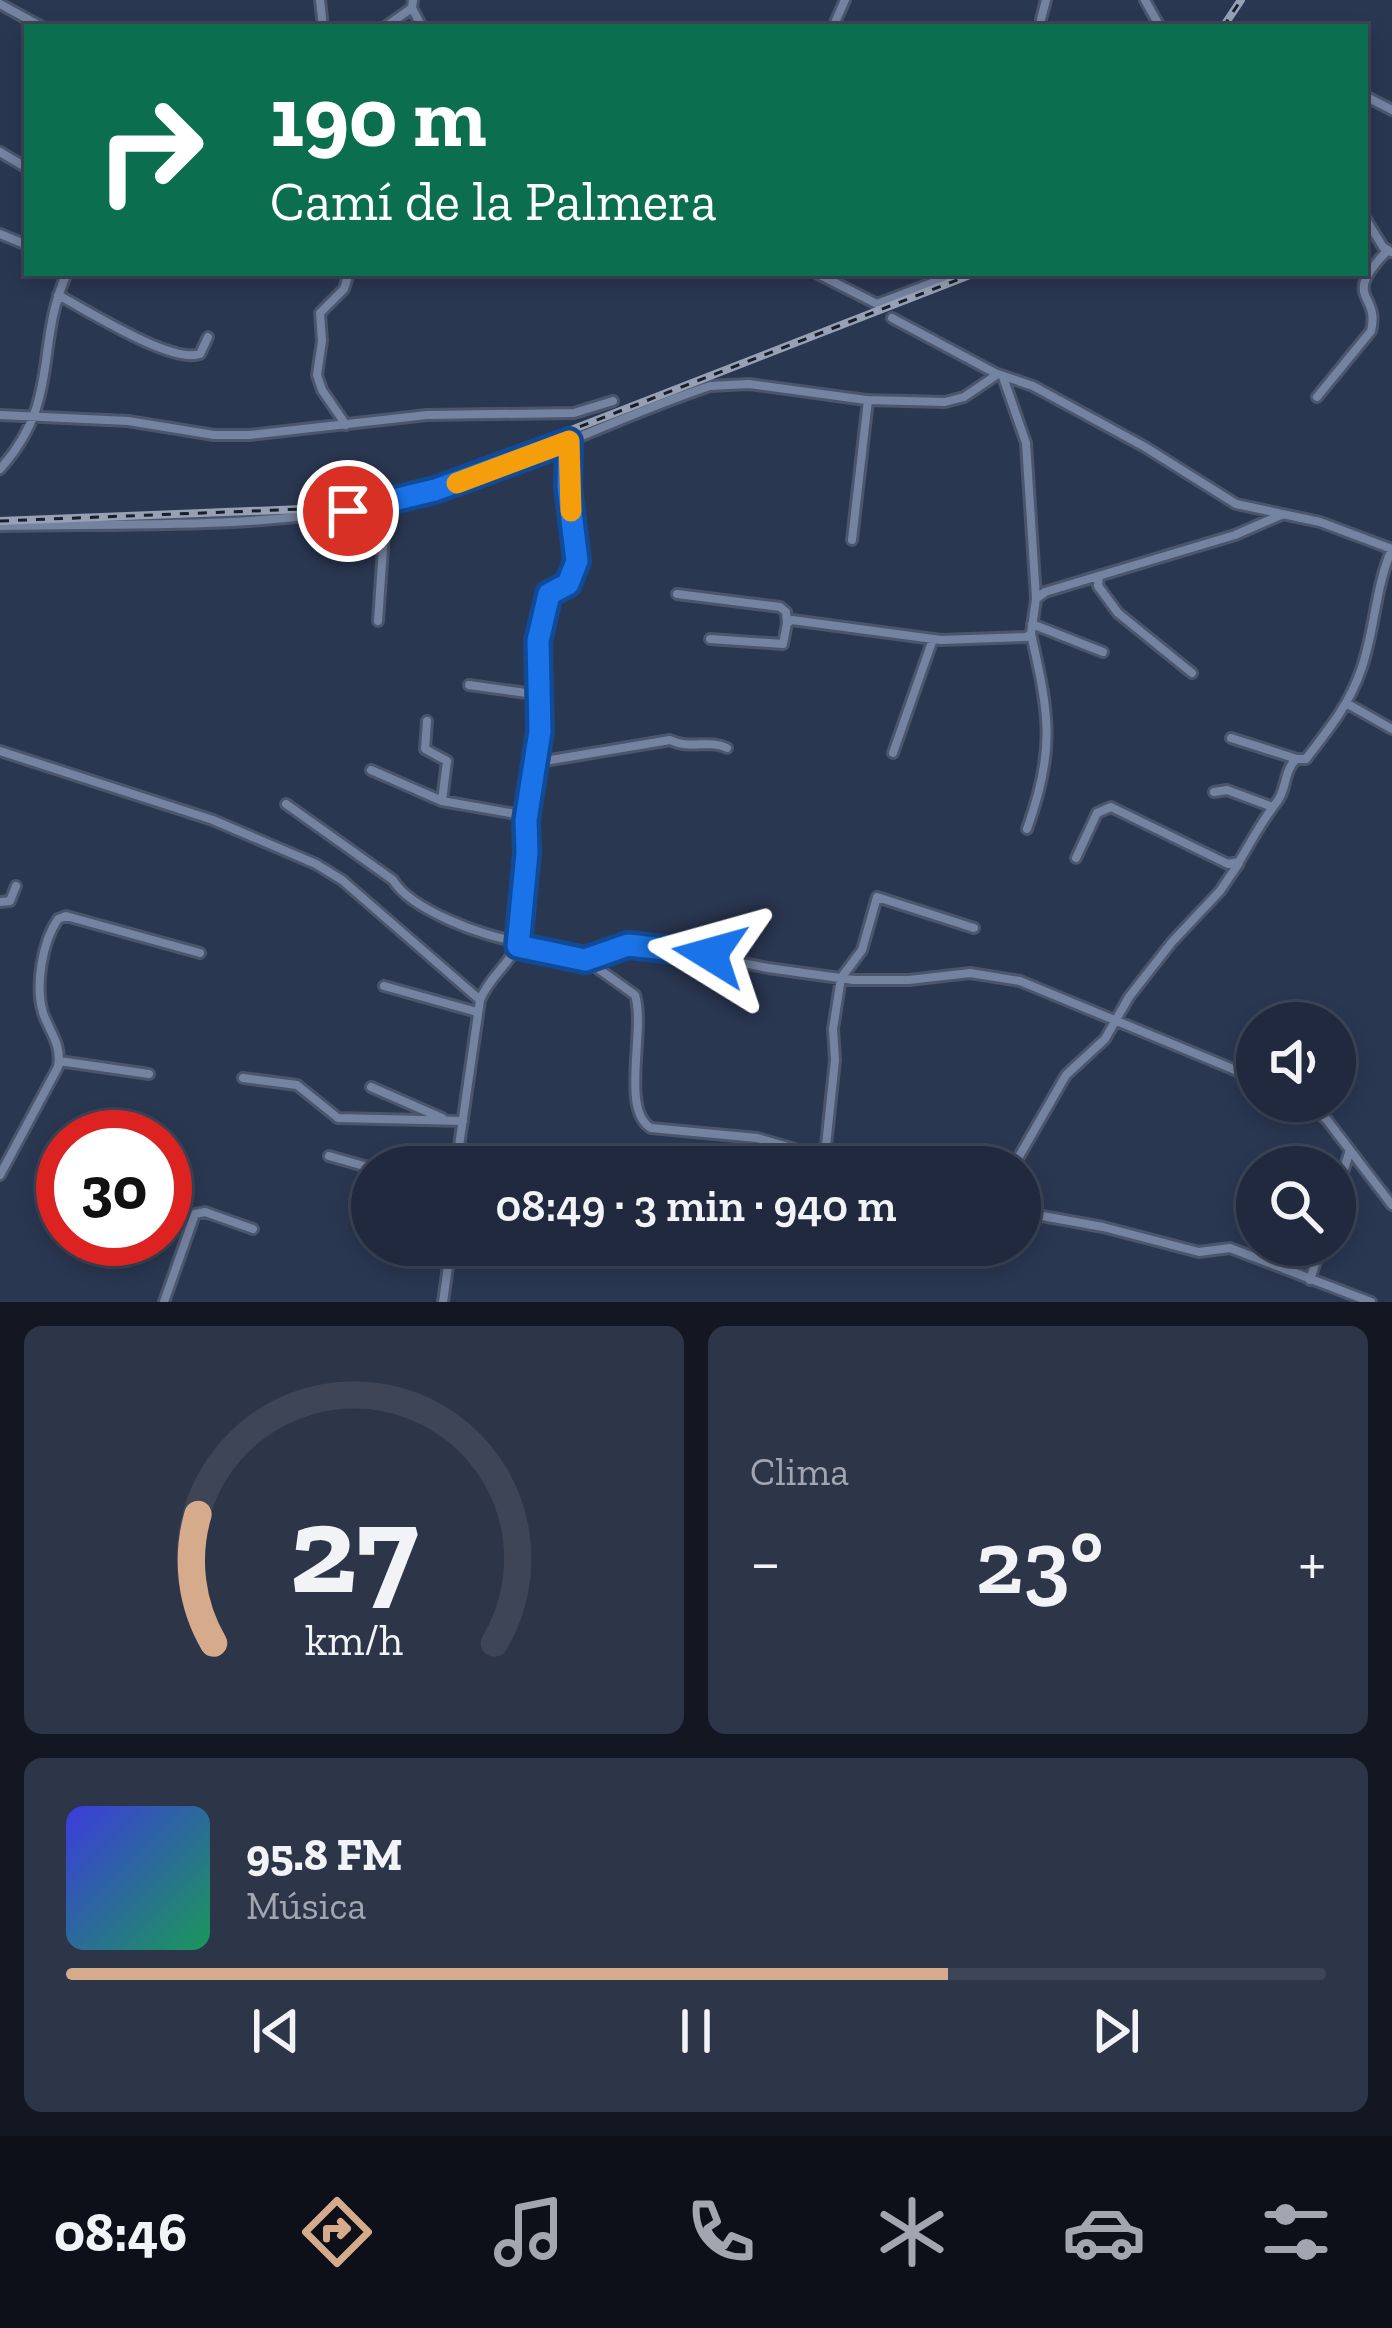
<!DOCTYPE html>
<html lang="es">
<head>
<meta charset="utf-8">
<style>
  body { margin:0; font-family:"Zilla Slab",serif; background:#2d3548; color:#f1f3f6; height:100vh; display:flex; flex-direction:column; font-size:45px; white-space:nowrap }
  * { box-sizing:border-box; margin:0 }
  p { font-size:39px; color:#a2a6b0 }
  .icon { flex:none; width:66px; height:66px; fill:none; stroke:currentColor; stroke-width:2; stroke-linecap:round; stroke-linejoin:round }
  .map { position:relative; height:1302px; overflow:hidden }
  .panel { display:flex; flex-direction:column; gap:24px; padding:24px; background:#121722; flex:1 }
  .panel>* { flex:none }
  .top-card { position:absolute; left:24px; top:24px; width:1344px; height:252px; border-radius:0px; box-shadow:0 6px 18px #0003,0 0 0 3px #3d4557; background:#0b6e4f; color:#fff; overflow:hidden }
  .tools { position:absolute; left:1236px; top:1002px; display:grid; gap:24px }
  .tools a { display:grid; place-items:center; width:120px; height:120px; border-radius:50%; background:#20293d; box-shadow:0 6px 18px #0003,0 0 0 3px #3d4557; font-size:60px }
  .speed { position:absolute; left:36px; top:1110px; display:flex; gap:24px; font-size:60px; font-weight:700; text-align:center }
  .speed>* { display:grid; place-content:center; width:156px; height:156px; border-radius:50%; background:#20293d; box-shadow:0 6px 18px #0003,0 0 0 3px #3d4557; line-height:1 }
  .speed .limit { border:18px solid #d22; background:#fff; color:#111 }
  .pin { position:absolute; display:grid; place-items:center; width:102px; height:102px; color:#fff; margin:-51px; border:6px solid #fff; border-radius:50%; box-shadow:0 3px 12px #0007 }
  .me { position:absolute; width:132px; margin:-66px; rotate:278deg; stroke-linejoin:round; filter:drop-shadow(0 0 9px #0008) }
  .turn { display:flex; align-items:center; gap:42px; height:252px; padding:0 48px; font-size:54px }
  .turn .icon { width:156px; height:156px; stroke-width:2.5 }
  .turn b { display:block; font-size:84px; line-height:102px }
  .big { font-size:90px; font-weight:600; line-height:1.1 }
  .panel .tile { flex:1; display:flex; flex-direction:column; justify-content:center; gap:18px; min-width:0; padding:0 42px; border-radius:18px; background:#2d3548 }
  .panel .dial { align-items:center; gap:0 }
  .dial svg { height:312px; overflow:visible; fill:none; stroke:#3d4557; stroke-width:7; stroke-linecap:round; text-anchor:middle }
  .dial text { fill:#f1f3f6; stroke:none }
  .song { display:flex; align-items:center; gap:36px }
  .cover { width:144px; height:144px; border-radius:18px; background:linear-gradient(135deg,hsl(240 70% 55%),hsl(150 70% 35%)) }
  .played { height:12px; border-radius:6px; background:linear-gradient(90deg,#d6ab8b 70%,#3d4557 70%) }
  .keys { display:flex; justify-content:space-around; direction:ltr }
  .heat { display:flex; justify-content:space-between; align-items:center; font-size:66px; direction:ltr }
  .panel .tiles { flex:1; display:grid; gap:24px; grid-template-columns:1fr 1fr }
  .tile:last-child { grid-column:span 2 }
  .trip { position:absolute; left:351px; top:1146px; width:690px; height:120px; border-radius:60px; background:#20293d; box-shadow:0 6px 18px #0003,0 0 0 3px #3d4557; font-weight:600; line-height:120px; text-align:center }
  .menu { display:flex; height:192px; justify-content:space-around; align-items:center; background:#0d1018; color:#a2a6b0 }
  .menu .icon { width:84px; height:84px }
  .menu .selected { color:#d6ab8b }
  .menu b { font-size:54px; color:#f1f3f6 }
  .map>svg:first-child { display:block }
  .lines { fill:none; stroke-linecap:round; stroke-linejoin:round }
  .street-casing { stroke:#4b556b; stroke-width:14 }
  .street { stroke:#7483a0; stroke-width:8 }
  .rail-casing { stroke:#96a1b5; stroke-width:8 }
  .rail { stroke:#191f2a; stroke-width:3; stroke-dasharray:9; stroke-linecap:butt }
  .route-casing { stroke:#114b97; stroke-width:30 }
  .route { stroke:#1a73e8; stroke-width:21 }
  .slow { stroke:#f59e0b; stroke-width:21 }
</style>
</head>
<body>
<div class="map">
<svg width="1392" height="1302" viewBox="0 0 1392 1302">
  <rect width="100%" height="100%" fill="#2a3751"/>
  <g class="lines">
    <g class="street-casing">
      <path id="street" d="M320,0L323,27
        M1145,0L1160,27
        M0,4L42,27
        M412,8L422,27
        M1041,19L1046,0
        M385,27L412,8L413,0
        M833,27L845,0
        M1365,96L1392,110
        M0,152L27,168
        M1365,218L1383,247L1391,252
        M0,234L27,245
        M816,273L877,304L958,273
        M58,295C87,310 171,364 200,354L208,337
        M892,318L997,374
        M1003,377L1026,443L1036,598
        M1317,397L1371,331C1381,292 1339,300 1388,250
        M0,415L128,421L214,435H250L427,415L574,413L613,401
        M346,425L322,390L317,375L322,341L320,313L344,289L349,273
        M0,469C62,400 34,346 67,273
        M0,526C130,523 265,530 392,502C502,478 604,421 710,386L749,384L866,400L945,402L964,397L998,374L1033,386L1145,447L1236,504L1320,522L1392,549
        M852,540L868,400
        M1099,576L1098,586L1118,613L1192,673
        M677,594L780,607L786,612L787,623
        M378,621L386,504
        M1032,624L1103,652
        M710,639L783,644L787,623L792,620L941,640L1026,637L1031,634L1036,599L1045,592L1235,535L1281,515
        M469,685L541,695
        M1346,703L1392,729
        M427,721L425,749L447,761L442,801
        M1231,738L1297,759
        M0,751L213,820L316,864L342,880L480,1000
        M893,753L933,639
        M533,763L670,740C690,750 708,739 727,748
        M371,770L442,801L527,816
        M1214,792L1227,790L1270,806
        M286,804L393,880C410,909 485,938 518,941
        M1027,829C1056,749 1049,714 1031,634
        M1076,858L1097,813L1111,807L1228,864L1239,862C1251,841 1262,821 1276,803C1287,791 1283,772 1296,759H1306C1328,730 1349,705 1361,670C1375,631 1375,587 1392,549
        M0,902L10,901L16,886
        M518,946L585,960L629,945L657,946L768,968L854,980H909L970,973L1020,981L1257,1079
        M586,960L635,995C646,1030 620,1110 651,1128L757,1138L857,1167
        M384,986L477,1012
        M59,1061L149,1074
        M243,1078L297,1085L338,1118L463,1121
        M371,1087L442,1118
        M1306,1101L1327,1120L1392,1205
        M825,1155L835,1060L833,1029L841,978L862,950L877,897L974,928
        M329,1156L364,1166L397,1167
        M456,1167L480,1000C489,978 506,967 516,948C527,927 525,846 526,819C528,788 538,758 540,728C544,684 519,605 568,583L577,561L568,487L569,441
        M1013,1167L1066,1075L1105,1039L1129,997L1172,942L1220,891L1239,863
        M0,1175L58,1067C62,1044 50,1033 43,1013C35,986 42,942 58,919L66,916L200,953
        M1335,1198L1350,1150
        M1020,1212L1103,1227L1199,1252L1230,1248L1371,1302
        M1310,1280L1321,1245
        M164,1302L195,1214L205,1212L253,1229
        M443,1302L451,1245"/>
    </g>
    <use href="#street" class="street"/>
    <g class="rail-casing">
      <path id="rail" d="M1223,27L1241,0
        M0,521L328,508L409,493L975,273"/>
    </g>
    <use href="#rail" class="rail"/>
  </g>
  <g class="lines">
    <g class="route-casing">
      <path id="route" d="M348,511L435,490L569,441L568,487L577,561L568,584L549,594L538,641L540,731L526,820L527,853L518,946L585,960L628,945L710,954"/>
    </g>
    <use href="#route" class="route"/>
    <path class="slow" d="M457,483L569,441L571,511"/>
  </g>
</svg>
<div class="tools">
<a><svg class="icon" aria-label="sound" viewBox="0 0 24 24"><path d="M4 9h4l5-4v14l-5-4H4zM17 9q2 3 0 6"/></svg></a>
<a><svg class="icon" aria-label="search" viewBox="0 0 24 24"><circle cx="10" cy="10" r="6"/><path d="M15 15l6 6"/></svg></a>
</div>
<div class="speed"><div class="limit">30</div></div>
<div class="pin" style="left:348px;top:511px;background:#d93025"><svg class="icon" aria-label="arrive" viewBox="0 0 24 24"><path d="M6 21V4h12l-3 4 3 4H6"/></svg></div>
<svg class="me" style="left:710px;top:954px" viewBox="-20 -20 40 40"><path d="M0-17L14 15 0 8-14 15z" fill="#1a73e8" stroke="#fff" stroke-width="4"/></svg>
<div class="trip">08:49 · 3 min · 940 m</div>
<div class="top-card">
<div class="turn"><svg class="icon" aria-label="right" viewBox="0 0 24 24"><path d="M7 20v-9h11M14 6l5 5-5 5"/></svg><div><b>190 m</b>Camí de la Palmera</div></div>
</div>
</div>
<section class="panel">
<div class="tiles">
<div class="tile dial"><svg viewBox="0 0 100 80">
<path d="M14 69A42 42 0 1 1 86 69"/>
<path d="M14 69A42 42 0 0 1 10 36" stroke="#d6ab8b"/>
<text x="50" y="56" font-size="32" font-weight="700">27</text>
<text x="50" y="72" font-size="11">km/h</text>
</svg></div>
<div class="tile"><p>Clima</p>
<div class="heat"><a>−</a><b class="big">23°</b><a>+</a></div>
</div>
<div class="tile">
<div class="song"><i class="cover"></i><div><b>95.8 FM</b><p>Música</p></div></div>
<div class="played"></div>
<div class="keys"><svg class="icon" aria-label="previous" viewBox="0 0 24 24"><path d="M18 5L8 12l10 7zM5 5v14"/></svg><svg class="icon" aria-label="pause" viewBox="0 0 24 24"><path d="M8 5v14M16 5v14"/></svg><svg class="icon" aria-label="next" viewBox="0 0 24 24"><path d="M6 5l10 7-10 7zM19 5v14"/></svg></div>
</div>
</div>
</section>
<nav class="menu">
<b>08:46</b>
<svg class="icon selected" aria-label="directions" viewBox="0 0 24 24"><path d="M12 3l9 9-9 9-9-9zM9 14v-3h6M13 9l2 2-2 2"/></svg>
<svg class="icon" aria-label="music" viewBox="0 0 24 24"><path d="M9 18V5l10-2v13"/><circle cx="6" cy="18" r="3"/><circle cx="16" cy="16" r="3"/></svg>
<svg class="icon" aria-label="phone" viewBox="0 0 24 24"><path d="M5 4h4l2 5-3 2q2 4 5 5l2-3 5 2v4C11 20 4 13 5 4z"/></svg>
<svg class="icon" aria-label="climate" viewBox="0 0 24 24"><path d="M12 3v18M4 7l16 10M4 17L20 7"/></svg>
<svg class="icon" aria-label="car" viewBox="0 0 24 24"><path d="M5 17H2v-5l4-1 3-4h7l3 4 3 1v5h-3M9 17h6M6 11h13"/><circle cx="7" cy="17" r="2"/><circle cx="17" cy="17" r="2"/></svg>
<svg class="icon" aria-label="filters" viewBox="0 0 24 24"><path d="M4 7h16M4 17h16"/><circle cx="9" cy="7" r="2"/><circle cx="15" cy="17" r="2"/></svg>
</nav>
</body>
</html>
